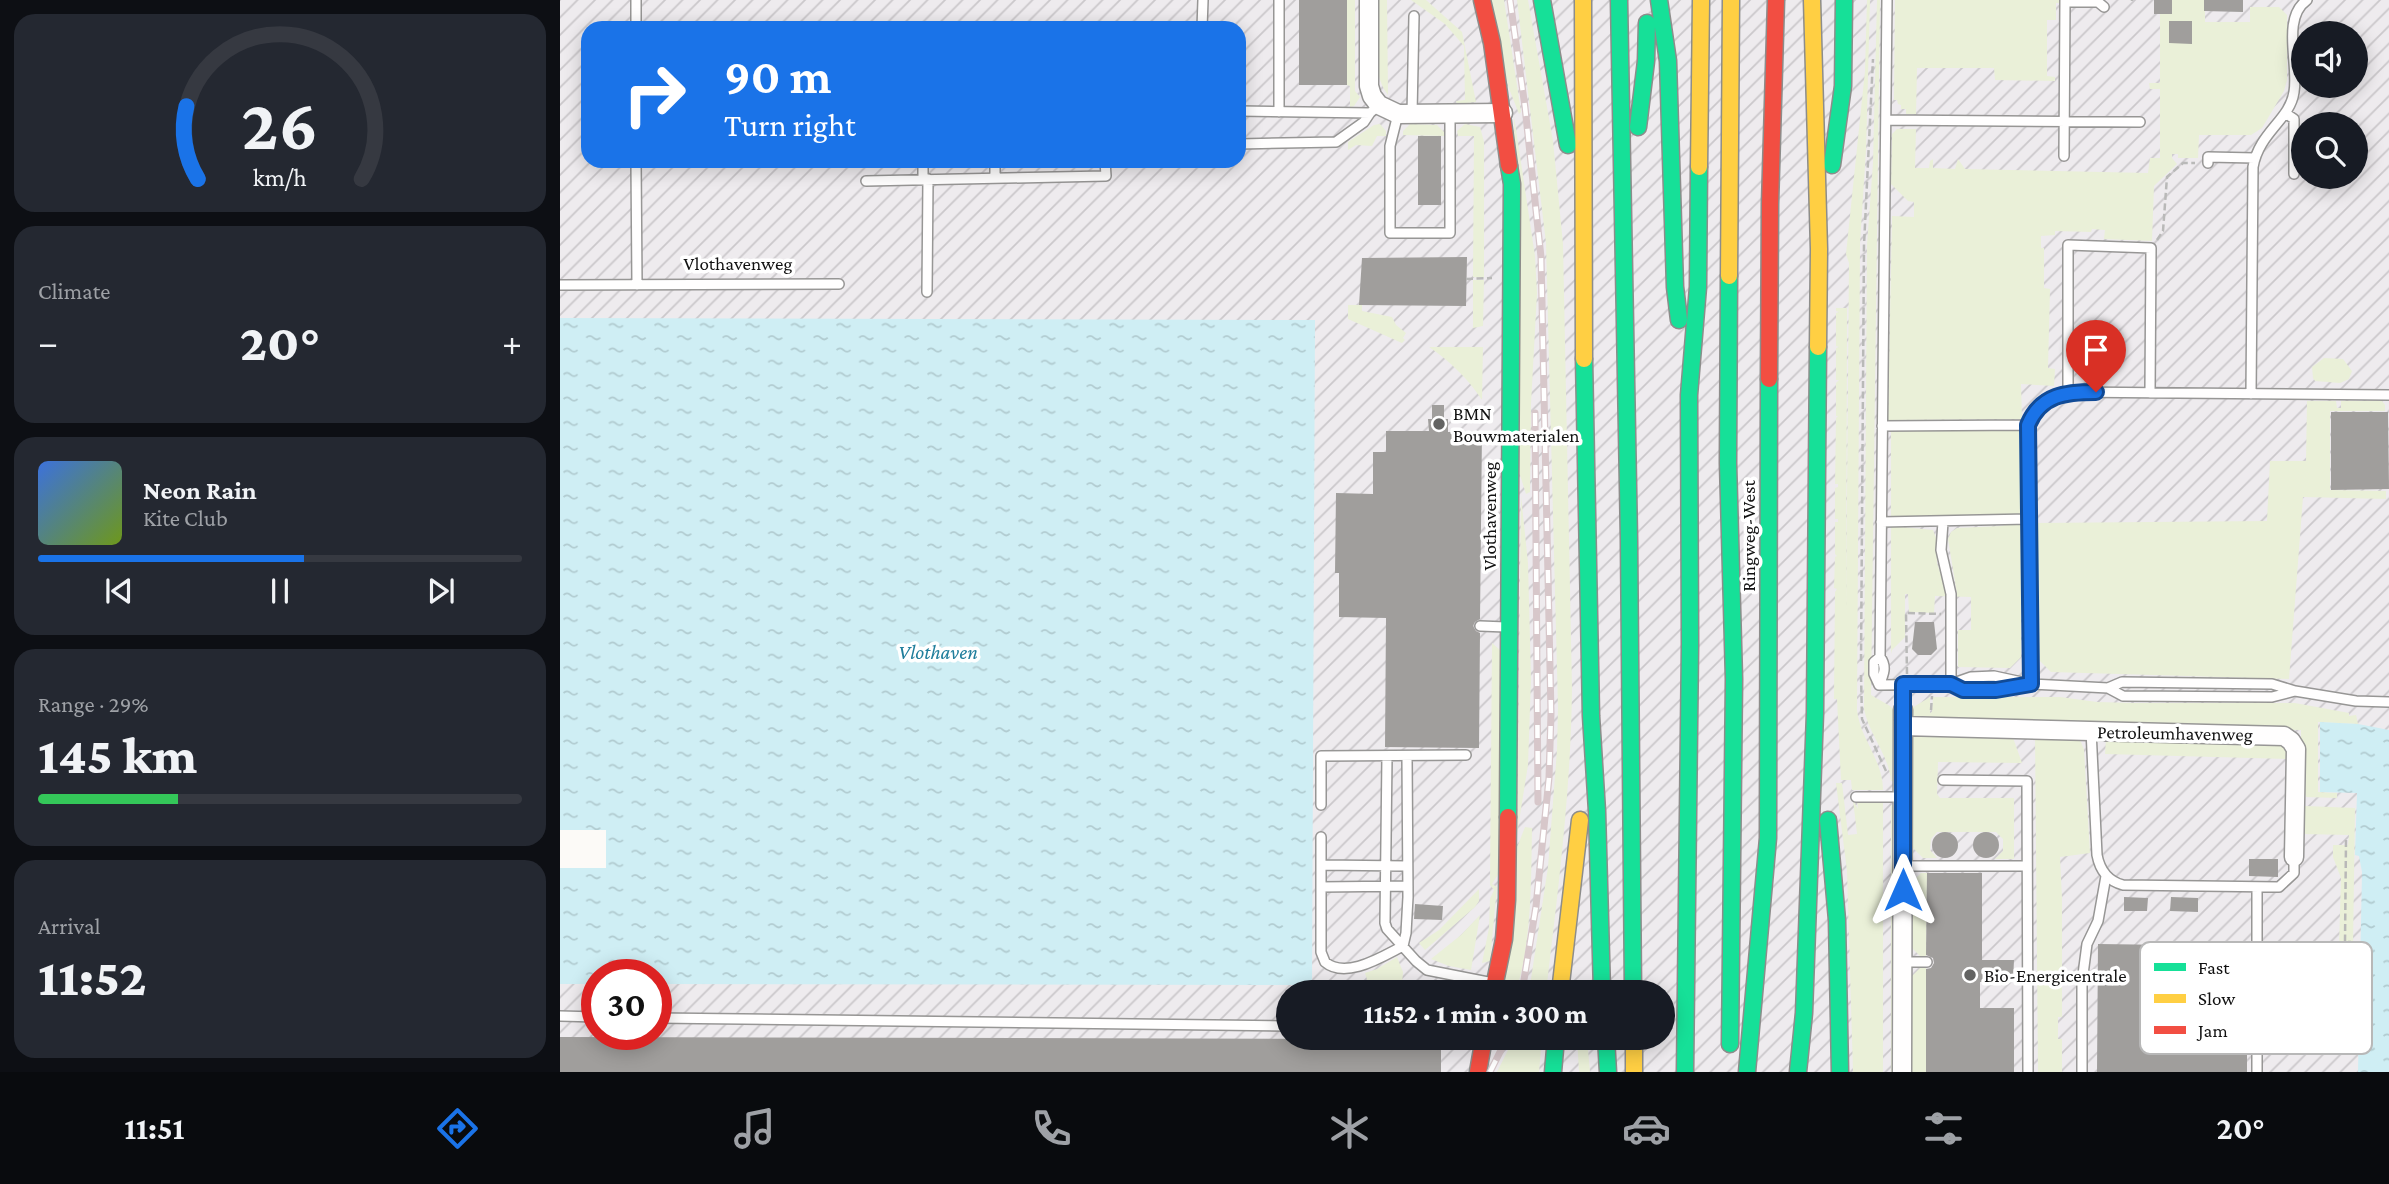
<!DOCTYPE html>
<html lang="en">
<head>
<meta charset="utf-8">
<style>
  body { margin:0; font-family:"Crimson Pro",serif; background:#242831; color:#f1f3f6; height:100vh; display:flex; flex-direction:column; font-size:26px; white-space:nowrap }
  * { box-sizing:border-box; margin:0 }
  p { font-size:23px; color:#9ea1a6 }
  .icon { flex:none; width:38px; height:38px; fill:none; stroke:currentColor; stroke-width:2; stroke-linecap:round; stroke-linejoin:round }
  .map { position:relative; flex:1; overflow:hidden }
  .panel { display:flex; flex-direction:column; gap:14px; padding:14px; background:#0d0f14; width:560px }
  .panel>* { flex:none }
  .top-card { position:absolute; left:21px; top:21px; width:665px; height:147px; border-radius:21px; box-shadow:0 4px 18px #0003; background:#1a73e8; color:#fff; overflow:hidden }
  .fabs { position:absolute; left:1731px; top:21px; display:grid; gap:14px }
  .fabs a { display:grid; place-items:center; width:77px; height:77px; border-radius:50%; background:#171b24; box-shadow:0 4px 18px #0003; font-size:35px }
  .speed { position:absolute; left:21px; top:959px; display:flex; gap:14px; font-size:35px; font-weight:700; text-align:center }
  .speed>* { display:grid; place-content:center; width:91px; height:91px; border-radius:50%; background:#171b24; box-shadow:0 4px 18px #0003; line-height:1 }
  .speed .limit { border:10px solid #d22; background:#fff; color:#111 }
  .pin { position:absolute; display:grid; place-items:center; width:60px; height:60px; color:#fff; margin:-72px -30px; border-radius:50% 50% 50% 0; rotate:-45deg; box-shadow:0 0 7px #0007 }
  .pin .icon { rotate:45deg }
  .me { position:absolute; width:77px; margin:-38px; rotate:0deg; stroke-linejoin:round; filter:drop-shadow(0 0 5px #0008) }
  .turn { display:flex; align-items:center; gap:24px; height:147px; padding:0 28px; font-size:32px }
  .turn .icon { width:91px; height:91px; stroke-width:2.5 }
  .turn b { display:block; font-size:49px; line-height:60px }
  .big { font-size:52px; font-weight:800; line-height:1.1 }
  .panel .card { flex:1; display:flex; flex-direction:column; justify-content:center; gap:10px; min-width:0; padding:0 24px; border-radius:21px; background:#242831 }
  .panel .dial { align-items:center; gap:0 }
  .dial svg { height:182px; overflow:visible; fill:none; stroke:#363941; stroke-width:7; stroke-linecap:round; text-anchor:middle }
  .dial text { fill:#f1f3f6; stroke:none }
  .song { display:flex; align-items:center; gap:21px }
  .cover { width:84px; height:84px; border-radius:10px; background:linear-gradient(135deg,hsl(220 70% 55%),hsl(80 70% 35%)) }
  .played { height:7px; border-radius:4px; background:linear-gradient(90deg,#1a73e8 55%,#363941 55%) }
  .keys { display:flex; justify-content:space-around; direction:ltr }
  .heat { display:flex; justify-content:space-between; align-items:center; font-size:38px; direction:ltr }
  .charge { height:10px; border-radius:5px; background:linear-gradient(90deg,#34c759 29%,#363941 0) }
  .trip { position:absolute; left:716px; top:980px; width:399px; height:70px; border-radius:35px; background:#171b24; box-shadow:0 4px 18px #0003; font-weight:800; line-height:70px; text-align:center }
  .menu { display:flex; height:112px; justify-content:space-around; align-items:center; background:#090b0e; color:#9ea1a6 }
  .menu .icon { width:49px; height:49px }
  .menu .active { color:#1a73e8 }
  .menu b { font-size:32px; color:#f1f3f6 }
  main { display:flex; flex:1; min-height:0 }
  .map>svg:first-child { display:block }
  .industrial { fill:url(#industrial-furrows); fill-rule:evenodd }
  .grass { fill:#eaf0d8 }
  .water { fill:url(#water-ripples) }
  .pier { fill:#fcfaf7 }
  .building { fill:#a09e9c }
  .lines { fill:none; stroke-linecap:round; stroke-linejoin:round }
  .lane-casing { stroke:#979695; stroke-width:12 }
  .street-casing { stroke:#979695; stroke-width:21 }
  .fast-casing { stroke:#8d8d8b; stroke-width:19 }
  .slow-casing { stroke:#8d8d8b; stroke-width:19 }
  .jam-casing { stroke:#8d8d8b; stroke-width:19 }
  .path { stroke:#b9b9b8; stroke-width:2.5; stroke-dasharray:7 3.5; stroke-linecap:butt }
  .lane { stroke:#fffefe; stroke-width:9 }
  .street { stroke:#fffefe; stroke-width:18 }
  .fast { stroke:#16e098; stroke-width:16 }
  .slow { stroke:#ffcf43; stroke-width:16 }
  .jam { stroke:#f24e42; stroke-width:16 }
  .rail-casing { stroke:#d7c7ca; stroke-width:7 }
  .rail { stroke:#fff; stroke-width:4.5; stroke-dasharray:13; stroke-linecap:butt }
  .route-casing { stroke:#114b97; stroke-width:18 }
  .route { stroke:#1a73e8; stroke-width:12 }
  .poi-dot { fill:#636362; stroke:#fff; stroke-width:2.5 }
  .labels { text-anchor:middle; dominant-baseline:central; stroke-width:7; stroke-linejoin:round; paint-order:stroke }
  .street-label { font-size:19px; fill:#111; stroke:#fff }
  .poi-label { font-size:19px; fill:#111; stroke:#fff; text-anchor:start }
  .water-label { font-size:21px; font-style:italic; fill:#207e9c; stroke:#fff }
  .key { fill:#fff; stroke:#b8b8b8; stroke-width:2 }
  .key-label { font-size:19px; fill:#111 }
</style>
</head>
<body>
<main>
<section class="panel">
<div class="card dial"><svg viewBox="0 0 100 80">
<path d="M14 69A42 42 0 1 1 86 69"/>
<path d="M14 69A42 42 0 0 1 9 37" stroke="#1a73e8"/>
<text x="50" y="56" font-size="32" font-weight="700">26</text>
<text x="50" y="72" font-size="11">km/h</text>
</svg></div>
<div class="card"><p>Climate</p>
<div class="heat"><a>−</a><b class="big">20°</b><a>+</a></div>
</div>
<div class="card">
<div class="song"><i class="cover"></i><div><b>Neon Rain</b><p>Kite Club</p></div></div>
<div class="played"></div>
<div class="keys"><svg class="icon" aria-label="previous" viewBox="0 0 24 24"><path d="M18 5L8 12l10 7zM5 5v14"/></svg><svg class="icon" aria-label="pause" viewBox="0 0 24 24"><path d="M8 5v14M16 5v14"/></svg><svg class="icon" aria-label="next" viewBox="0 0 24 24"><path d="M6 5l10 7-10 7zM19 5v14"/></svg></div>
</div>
<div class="card"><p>Range · 29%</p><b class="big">145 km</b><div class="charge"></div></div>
<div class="card"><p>Arrival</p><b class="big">11:52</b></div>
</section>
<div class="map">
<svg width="1829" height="1072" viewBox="0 0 1829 1072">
  <defs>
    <pattern id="industrial-furrows" width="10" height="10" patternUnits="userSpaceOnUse" patternTransform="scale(1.75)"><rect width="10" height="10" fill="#eeebee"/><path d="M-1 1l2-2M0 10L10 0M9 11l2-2" fill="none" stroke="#cbc8cb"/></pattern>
    <pattern id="water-ripples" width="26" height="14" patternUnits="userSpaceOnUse" patternTransform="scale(1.75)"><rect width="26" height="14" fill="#cfeef4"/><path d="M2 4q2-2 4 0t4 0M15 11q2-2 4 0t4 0" fill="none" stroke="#b1cbd0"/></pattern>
  </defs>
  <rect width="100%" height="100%" fill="#fcfaf7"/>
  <path class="industrial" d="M0,0H1829V1072H0ZM28,28H679V161H28ZM1743,33H1796V86H1743ZM1743,124H1796V177H1743ZM37,975H96V1034H37ZM728,992H1102V1038H728Z"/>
  <path class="grass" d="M787,0H795V91L800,97L794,106L790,107V86L787,85Z
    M817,0H827L828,95C810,73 817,28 817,0Z
    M851,0H866L902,32L916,102L897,104L896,101L905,100L904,46L885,24Z
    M931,0H944L961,112L959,114L948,86Z
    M957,0H968L993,141L1003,244L1012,688C1011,790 998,891 986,992H969L988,867L997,750L998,708L986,243Z
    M1307,0H1310L1306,150L1300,243L1297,710C1300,739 1323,760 1323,790H1292L1291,780H1281L1277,699H1274L1275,592L1277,589L1274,588L1275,557L1277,556L1275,554V522H1278V519H1275V488L1278,487V484H1275L1276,418L1278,416H1276V383L1279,380H1276V348L1279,347L1276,346V313L1279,312L1276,311V308H1287L1286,618L1289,263L1286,254L1305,71Z
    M1317,0H1320L1311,695L1330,706L1334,710L1335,781H1331C1329,755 1309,735 1304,709L1307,245L1313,163Z
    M1335,0H1500V3H1496V20H1487V76L1495,77V81L1435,80L1434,68H1357L1356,114H1346V109H1341V105L1338,104L1337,100H1334Z
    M1612,0H1645V22H1690V7H1719L1727,15V80L1724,91L1702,128L1691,135H1639L1638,158H1618V154H1612V158L1617,164L1594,186L1592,241L1544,239L1545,230L1532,229L1531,232L1495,231V235L1481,236V248H1484V288L1490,289L1488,368L1495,369L1494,386L1461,384L1462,419L1328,420L1332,216L1354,217V202L1348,201L1331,184L1332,134L1337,129H1356L1355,168H1369L1370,161L1373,159V168L1395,169L1398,159L1405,169L1588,173L1590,158H1600V89H1590L1589,83H1600V14Z
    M954,116L975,256L977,293L971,404L970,492L966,494L959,472Z
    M820,124L826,131V136H817L812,146L796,145L788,150V142L814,125Z
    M850,124L877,125L884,132V136L843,135V131Z
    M905,124L920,127L924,142V278L913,277L914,136H898L897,131Z
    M913,280H924L923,326L913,328Z
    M788,305H802V311L832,317L836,325L846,333L843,338L845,340L842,343L788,319Z
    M869,347H923L922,400C909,380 889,360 869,347Z
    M1764,358L1783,359L1792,371L1789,379L1780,383L1755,381L1753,378L1752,367Z
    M1747,401H1776L1777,408H1781V401H1822L1825,405V411H1770V490L1826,491V499L1743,497L1729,679L1491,672L1480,661L1477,653L1476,523L1707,521L1710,461H1746Z
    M1447,427L1462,428L1461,516L1331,518V430H1440Z
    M961,496L968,563L971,679L968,765L957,834Z
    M1461,521V657L1450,668L1398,667V630H1411V597L1375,596L1374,613L1349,612L1348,594H1345V637L1332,650L1331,654V526L1373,530L1376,538L1377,563L1387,593L1397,594L1388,539L1391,532L1397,528L1441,526Z
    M932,643L940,650L939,873L932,884L937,887L930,961L922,963L929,928L930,899L934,890L930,885Z
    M1370,697V713L1372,712L1373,697H1500L1537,702L1574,703H1735L1789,713V716L1796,715L1798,724L1758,722V792L1777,793V798L1746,797V795L1741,794V730L1352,721V708Z
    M1353,733L1452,735L1462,763L1378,762L1377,794L1380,798H1454V859H1435L1443,851V839L1436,832H1377L1371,839L1370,850L1377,858H1363L1352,847Z
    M1475,735L1516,737L1521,742L1524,750L1530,853L1500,857L1502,898V1017H1498V1039H1502V1072H1478Z
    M1546,738L1726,745L1729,759L1545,754Z
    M1276,783H1282L1288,835L1297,834L1293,800L1298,809L1297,800L1323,799V1072H1293L1287,871Z
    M1331,805H1335V1072H1331Z
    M1746,806L1795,808L1793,947H1779L1781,878L1773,857V845H1788L1789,835L1741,834V808Z
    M965,827L972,828C971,882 972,940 956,992H942L956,850Z
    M1361,873H1367L1366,958L1361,957L1352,948V882Z
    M919,889V901L915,907L865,950L859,943L879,930Z
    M920,915L911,970L889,966L871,959L901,935Z
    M837,957L843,972L842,984H900L908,987L907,992H897L898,985H822L810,989L805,973L817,969Z
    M1361,967H1366V1072H1352V976Z
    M954,1038H982L979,1072H937Z
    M1017,1038H1027L1030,1072H1019Z"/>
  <path class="water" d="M0,318L755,320L752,985L96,984V975H37V984H0Z
    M1760,722L1798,724L1829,730V1072H1798L1802,872L1799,856L1795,855L1797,793L1760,792Z"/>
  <path class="pier" d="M0,830H46V868H0Z"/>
  <path class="building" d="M739,0H787V85H739Z
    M1594,0H1612V14H1594Z
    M1644,0H1683V12L1644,11Z
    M1609,21H1632V44L1609,43Z
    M858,136H881V205H858Z
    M907,257L906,306L799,305L802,258Z
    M872,405H884V419H888V432L922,431L920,619L915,622L913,626L916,631L920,633L919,748L825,747L826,618L779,617V573H775L776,493L813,494V452H826V431H869L868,419H872Z
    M1771,412H1828L1829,489L1771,490Z
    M1355,622H1374L1377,649L1371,655H1358L1352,649Z
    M1413 845a13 13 0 1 1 26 0a13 13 0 1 1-26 0Z
    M1372 845a13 13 0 1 1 26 0a13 13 0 1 1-26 0Z
    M1689,859H1718V877L1689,876Z
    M1367,873H1422V960H1454L1453,982H1420V1008H1454V1072H1366V969L1371,968L1374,963L1373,958L1366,955Z
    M1564,897L1588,898L1587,911H1564Z
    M1611,897L1638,898V912L1610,911Z
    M855,904L883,906L882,920L854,919Z
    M1538,944L1687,946V1072H1537Z
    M0,1037L867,1039V1050H881V1072H0Z"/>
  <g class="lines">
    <g class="lane-casing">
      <path id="lane" d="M76,0V28
        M719,0V112
        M1505,2H1538L1544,7
        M642,28L643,0
        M679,111L810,113L819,105
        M1725,113L1734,119V174
        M838,114L830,146V233H890V114
        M852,114L854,16
        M1326,120L1580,122
        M679,144L776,142L804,122L810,113
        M1504,156L1505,0
        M76,161L77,285
        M363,161V179
        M435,161V178
        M1648,163V157L1695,158
        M306,181L546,176L545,161
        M0,285L279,284
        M367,292L368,179
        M1508,392V245L1591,248L1590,393
        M1691,394L1693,167C1699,132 1730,120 1734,92C1739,65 1721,18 1747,0
        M1322,426L1468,425
        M1321,522L1469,519
        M1383,522L1381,550L1391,594V684
        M920,626L946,627
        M1391,684C1414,696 1441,689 1465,685
        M1471,684L1468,425C1476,406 1489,396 1508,392L1829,395
        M1319,685C1324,674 1327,666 1320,657L1327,0
        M1319,685L1391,684L1411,677L1434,676L1471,684L1548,688L1562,682L1712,684L1735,691
        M1319,685L1314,674V662L1320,657
        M1548,688L1563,696L1712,697L1735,691L1796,701L1829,702
        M1343,710V684
        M1531,730L1537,855C1540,871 1548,881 1563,885L1719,887L1734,873V857
        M827,756L825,923L827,929L856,961L867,970L933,983
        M1383,780L1467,781L1468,1072
        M1296,797H1343
        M761,805V756L906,755
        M761,837V952L765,962C786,980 823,956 843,946L846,933L848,897L847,756
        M761,865L847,866
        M1343,866H1466
        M761,887L848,886
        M1697,887V1072
        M1343,962H1367
        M0,1016L37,1017
        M96,1018L728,1026
        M1522,1072V982L1527,944L1538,921L1546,876"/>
    </g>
    <g class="street-casing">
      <path id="street" d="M809,0V86L812,96L819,105L838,114L943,113
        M1343,726L1724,736L1731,741L1736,749L1734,857
        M1342,1072L1343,710"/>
    </g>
    <g class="fast-casing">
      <path id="fast" d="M982,0L1008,145
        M1059,0L1069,540L1073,992
        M1099,0L1108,61L1115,287L1119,320
        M1078,127L1086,61L1087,23
        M1272,165L1283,86L1284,0
        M1169,276L1168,463L1174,679L1170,1044
        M1024,359L1031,716L1037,811L1042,992
        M948,817L952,184L949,166
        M1268,820L1277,920L1280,1072
        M1046,1038L1048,1072
        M993,1072L996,1038
        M1125,1072L1130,644L1129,395L1138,287L1139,167
        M1187,1072L1208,838L1209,379
        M1238,1072L1244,1013L1255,713L1258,347"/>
    </g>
    <g class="slow-casing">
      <path id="slow" d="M1023,0L1024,359
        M1252,0L1259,249L1258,347
        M1139,167L1141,0
        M1169,276L1171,0
        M1000,992L1020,820
        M1074,1038V1072"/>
    </g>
    <g class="jam-casing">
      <path id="jam" d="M922,0L932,43L949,166
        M1209,379L1210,204L1216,0
        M933,992L944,939L947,900L948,817
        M918,1072L924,1038"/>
    </g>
    <path class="path" d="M1572,1V0
      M1597,240L1603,231L1607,177L1623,163H1635
      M906,279L932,278
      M1301,661L1304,245L1313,59
      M1347,674L1346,613L1381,614
      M1301,675L1302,719L1326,771
      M1371,710L1372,696
      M1786,840L1785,942H1791"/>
    <use href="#lane" class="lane"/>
    <use href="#street" class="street"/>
    <use href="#fast" class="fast"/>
    <use href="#slow" class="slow"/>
    <use href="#jam" class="jam"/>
    <g class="rail-casing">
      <path id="rail" d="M950,0L965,107L981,257L991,713L989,778L976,906L962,992
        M975,413L978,802
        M930,1072L947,1038"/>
    </g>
    <use href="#rail" class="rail"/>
  </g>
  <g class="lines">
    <g class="route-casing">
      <path id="route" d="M1343,890V684H1391L1403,690H1436L1471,684L1468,425C1481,394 1506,392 1536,392"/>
    </g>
    <use href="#route" class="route"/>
  </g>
  <g class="poi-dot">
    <circle cx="879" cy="424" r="7"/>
    <circle cx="1410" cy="975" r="7"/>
  </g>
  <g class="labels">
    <g class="street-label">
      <text x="178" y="263">Vlothavenweg</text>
      <text transform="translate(929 516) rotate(-90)">Vlothavenweg</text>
      <text transform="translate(1188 536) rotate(-90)">Ringweg-West</text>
      <text transform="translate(1615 733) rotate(1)">Petroleumhavenweg</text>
    </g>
    <g class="poi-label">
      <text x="893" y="413">BMN<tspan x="893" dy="22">Bouwmaterialen</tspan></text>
      <text x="1424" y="975">Bio-Energicentrale</text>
    </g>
    <g class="water-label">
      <text x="378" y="652">Vlothaven</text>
    </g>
  </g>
  <rect x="1580" y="942" width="232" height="112" rx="10" class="key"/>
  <rect x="1594" y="963" width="32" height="8" fill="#16e098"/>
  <rect x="1594" y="994" width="32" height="9" fill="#ffcf43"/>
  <rect x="1594" y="1026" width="32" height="8" fill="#f24e42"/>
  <g class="key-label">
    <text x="1638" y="974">Fast</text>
    <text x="1638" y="1005">Slow</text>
    <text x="1638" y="1037">Jam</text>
  </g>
</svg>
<div class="fabs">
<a><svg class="icon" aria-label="sound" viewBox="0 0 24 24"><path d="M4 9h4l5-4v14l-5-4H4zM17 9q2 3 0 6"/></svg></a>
<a><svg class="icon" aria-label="search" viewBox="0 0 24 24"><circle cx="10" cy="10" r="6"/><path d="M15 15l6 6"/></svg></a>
</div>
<div class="speed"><div class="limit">30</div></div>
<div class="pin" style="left:1536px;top:392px;background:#d93025"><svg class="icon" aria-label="arrive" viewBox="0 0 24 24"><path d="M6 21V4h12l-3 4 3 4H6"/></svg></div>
<svg class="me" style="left:1343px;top:890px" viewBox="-20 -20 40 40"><path d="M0-17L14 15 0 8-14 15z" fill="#1a73e8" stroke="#fff" stroke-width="4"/></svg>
<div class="trip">11:52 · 1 min · 300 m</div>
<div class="top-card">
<div class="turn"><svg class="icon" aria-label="right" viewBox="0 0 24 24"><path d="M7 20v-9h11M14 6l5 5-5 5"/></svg><div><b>90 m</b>Turn right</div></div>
</div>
</div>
</main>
<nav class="menu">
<b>11:51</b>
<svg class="icon active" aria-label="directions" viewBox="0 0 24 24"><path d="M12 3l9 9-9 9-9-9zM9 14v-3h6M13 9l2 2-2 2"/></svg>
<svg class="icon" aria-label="music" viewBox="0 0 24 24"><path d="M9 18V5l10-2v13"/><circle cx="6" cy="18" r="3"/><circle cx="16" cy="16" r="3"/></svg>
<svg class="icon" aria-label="phone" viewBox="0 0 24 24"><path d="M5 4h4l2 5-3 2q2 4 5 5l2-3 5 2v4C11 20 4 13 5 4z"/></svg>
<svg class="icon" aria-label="climate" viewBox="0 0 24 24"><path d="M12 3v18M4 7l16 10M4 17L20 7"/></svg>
<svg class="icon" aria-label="car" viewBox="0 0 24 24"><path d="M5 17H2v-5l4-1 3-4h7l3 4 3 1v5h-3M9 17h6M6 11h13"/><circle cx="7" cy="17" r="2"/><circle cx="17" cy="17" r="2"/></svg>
<svg class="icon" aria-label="filters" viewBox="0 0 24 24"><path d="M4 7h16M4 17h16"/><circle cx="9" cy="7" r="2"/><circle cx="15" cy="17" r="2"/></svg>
<b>20°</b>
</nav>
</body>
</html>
